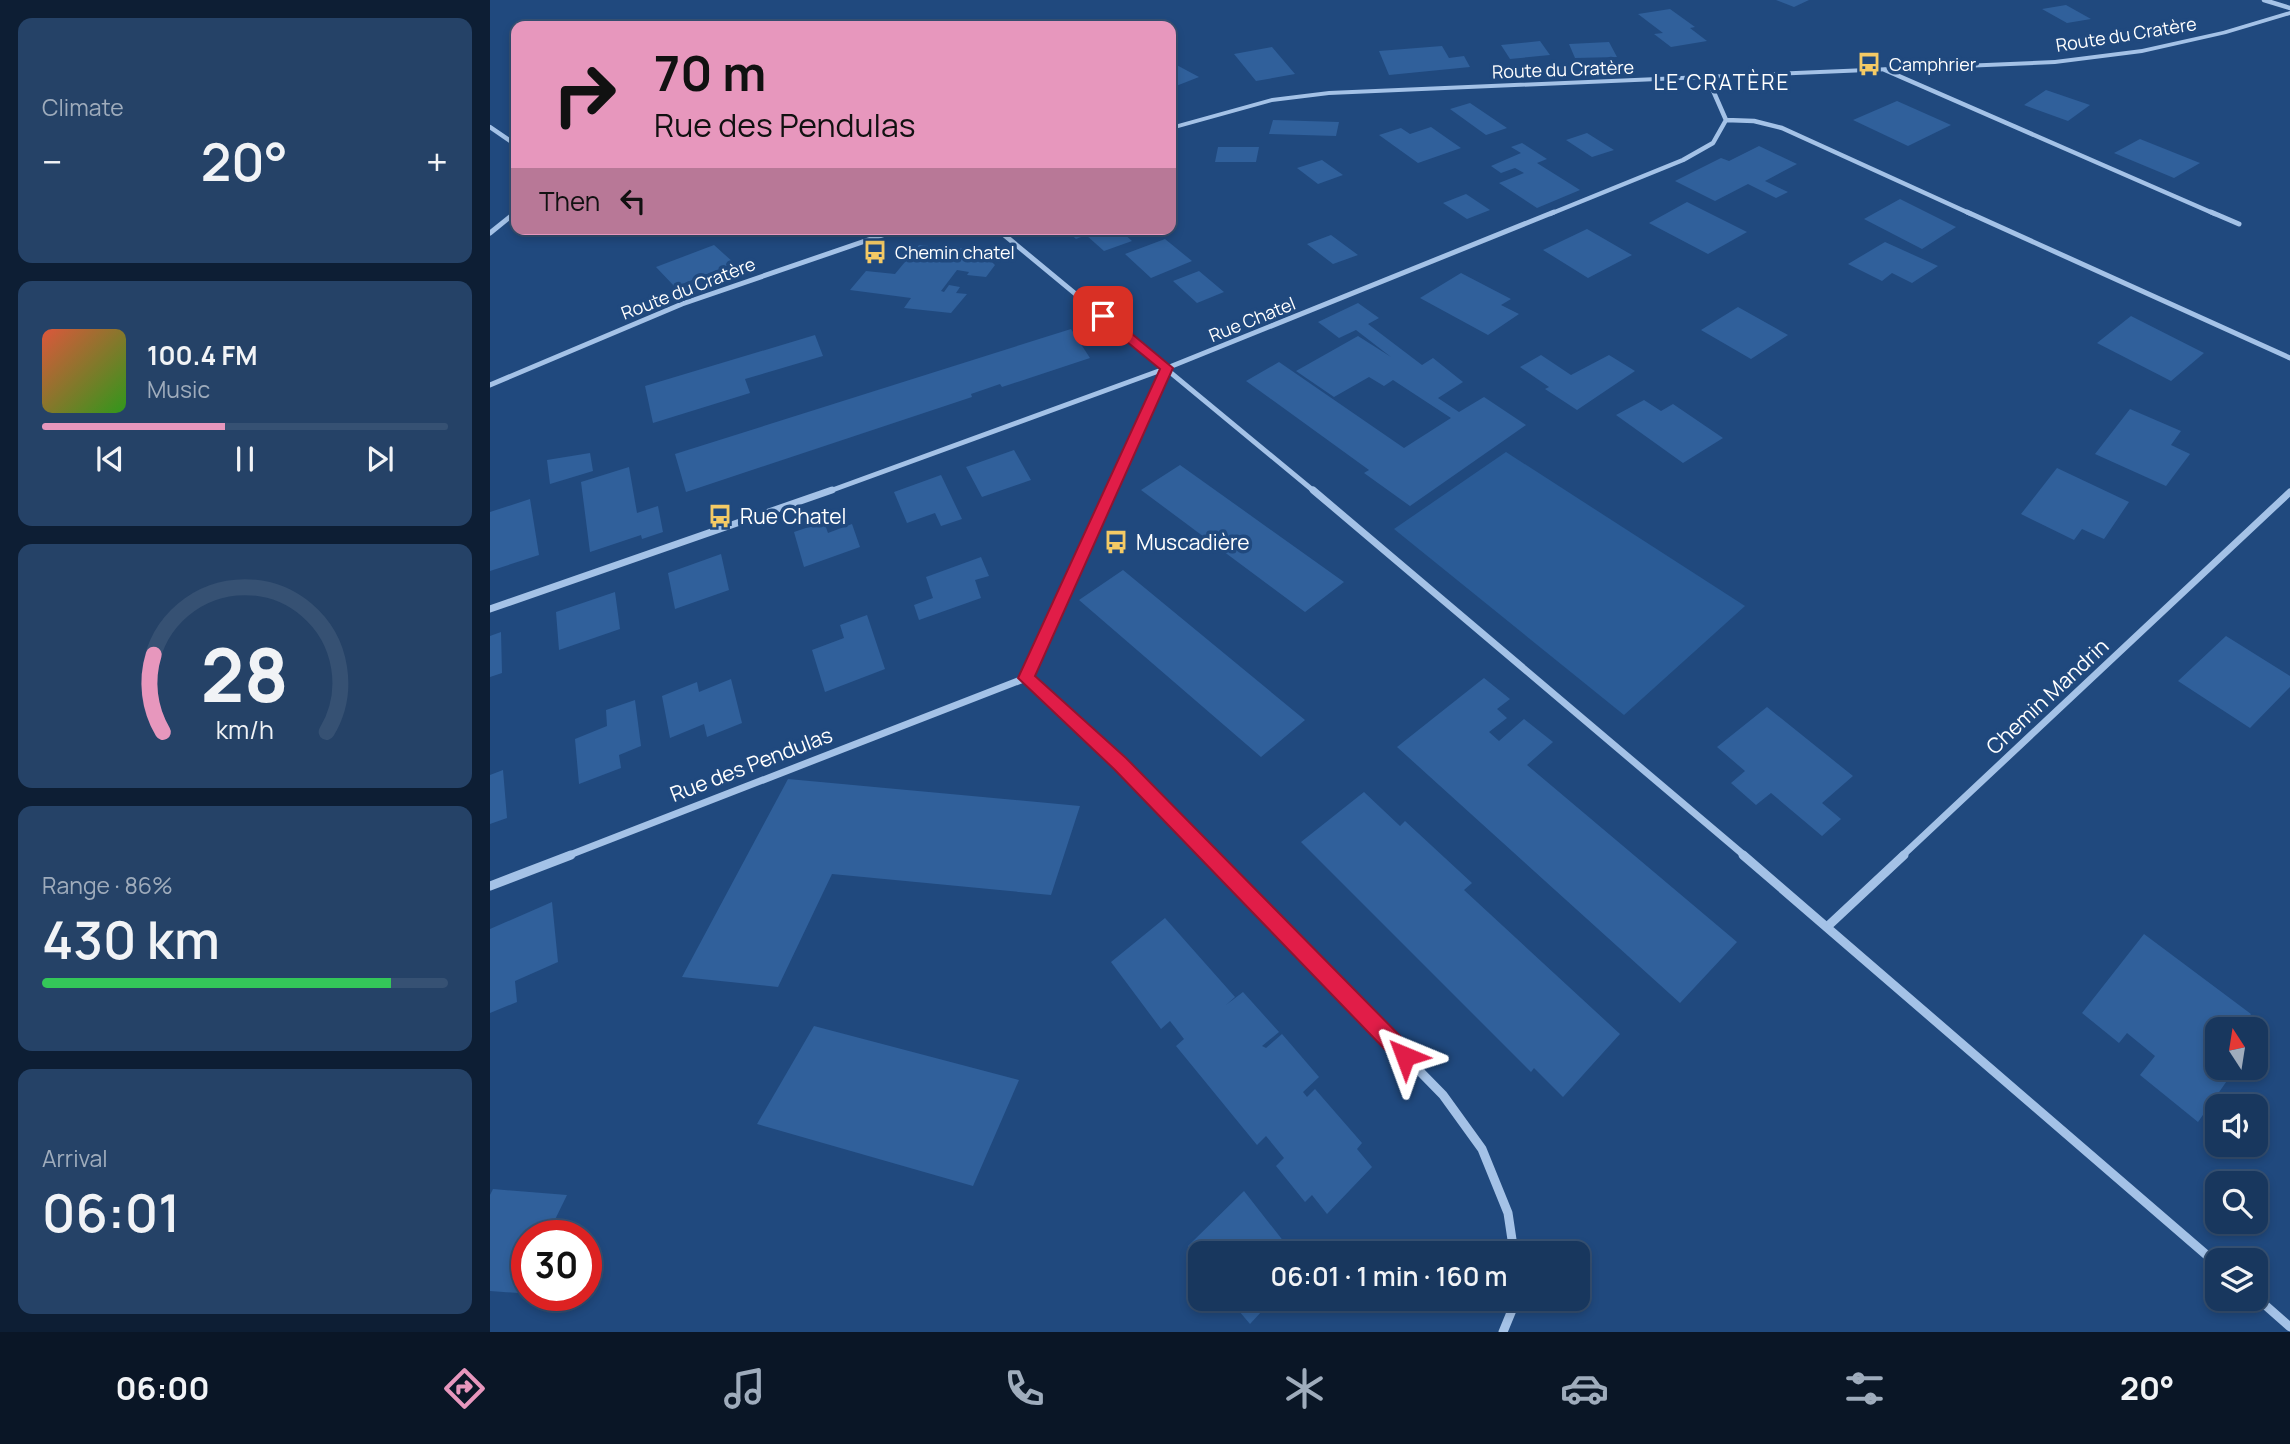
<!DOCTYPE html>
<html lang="en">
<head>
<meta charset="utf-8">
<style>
  body { margin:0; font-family:Manrope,sans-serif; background:#254267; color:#f1f3f6; height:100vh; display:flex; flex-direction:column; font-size:26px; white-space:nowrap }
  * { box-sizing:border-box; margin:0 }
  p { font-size:23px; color:#9facbc }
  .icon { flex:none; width:38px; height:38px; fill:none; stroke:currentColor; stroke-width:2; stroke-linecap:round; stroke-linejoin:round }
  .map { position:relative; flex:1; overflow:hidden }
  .side { display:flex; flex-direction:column; gap:18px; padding:18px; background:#0d1e34; width:490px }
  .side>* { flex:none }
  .guide { position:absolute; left:21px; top:21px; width:665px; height:214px; border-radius:14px; box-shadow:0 4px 10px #0003,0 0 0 2px #365173; background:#e797bd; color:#111; overflow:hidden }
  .needle { width:46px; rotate:348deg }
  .buttons { position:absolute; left:1715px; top:1017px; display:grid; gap:14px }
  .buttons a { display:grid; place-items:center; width:63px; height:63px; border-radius:14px; background:#18375e; box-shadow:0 4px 10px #0003,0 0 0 2px #365173; font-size:35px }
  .speed { position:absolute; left:21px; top:1220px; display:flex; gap:14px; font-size:35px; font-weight:700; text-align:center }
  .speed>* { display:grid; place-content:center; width:91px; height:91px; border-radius:50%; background:#18375e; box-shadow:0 4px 10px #0003,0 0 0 2px #365173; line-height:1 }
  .speed .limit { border:10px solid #d22; background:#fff; color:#111 }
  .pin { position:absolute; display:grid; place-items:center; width:60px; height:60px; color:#fff; margin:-30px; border-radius:14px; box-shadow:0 4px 10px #0006 }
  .me { position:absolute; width:77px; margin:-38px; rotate:316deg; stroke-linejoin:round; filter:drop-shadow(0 0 5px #0008) }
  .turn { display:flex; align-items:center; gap:24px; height:147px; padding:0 28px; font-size:32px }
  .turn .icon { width:91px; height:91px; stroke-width:2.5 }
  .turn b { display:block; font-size:49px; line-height:60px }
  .then { display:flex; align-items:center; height:66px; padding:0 28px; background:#0003; gap:14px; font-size:26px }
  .big { font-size:52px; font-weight:600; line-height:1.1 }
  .side .tile { flex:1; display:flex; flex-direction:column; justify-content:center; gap:10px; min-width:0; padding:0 24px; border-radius:14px; background:#254267 }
  .side .dial { align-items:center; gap:0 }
  .dial svg { height:182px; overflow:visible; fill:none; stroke:#365173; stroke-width:7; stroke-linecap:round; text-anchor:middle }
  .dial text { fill:#f1f3f6; stroke:none }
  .song { display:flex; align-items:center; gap:21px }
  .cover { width:84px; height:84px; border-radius:10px; background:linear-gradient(135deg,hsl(10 70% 55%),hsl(110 70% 35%)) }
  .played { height:7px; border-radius:4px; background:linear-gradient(90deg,#e797bd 45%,#365173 45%) }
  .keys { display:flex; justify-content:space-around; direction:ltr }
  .heat { display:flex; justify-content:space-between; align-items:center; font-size:38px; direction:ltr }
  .charge { height:10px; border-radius:5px; background:linear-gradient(90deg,#34c759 86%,#365173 0) }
  .trip { position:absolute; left:698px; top:1241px; width:402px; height:70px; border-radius:14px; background:#18375e; box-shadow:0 4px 10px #0003,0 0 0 2px #365173; font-weight:600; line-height:70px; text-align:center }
  .tabs { display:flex; height:112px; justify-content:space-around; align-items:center; background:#0a1626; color:#9facbc }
  .tabs .icon { width:49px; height:49px }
  .tabs .current { color:#e797bd }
  .tabs b { font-size:32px; color:#f1f3f6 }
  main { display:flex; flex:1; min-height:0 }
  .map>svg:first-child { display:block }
  .green { fill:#2a5b96 }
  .building { fill:#30609b }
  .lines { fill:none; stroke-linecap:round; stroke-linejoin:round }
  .minor-far3 { stroke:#a4c2e7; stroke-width:4.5 }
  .minor-far2 { stroke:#a4c2e7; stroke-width:5 }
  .minor-far1 { stroke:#a4c2e7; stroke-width:7 }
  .minor { stroke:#a4c2e7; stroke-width:9 }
  .tertiary { fill:#a4c2e7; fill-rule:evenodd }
  .route { fill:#e11d48; stroke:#92132f; stroke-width:2 }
  .labels { text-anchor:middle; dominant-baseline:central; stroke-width:7; stroke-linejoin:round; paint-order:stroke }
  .far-street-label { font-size:18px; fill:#fff; stroke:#20497e }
  .far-poi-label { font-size:18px; fill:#fff; stroke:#20497e; text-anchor:start }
  .far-quarter-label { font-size:21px; letter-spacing:2px; fill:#fff; stroke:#20497e }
  .poi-label { font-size:21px; fill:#fff; stroke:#20497e; text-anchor:start }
  .street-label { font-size:21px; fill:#fff; stroke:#20497e }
</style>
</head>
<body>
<main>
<section class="side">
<div class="tile"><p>Climate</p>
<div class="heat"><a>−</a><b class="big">20°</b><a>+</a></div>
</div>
<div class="tile">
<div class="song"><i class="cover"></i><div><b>100.4 FM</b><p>Music</p></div></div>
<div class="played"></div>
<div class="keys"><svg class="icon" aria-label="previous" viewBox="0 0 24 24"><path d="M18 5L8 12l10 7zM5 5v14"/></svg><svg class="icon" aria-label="pause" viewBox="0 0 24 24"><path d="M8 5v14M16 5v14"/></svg><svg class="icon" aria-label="next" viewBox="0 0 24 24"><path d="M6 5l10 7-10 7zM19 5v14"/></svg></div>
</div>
<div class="tile dial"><svg viewBox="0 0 100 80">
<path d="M14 69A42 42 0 1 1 86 69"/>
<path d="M14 69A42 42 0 0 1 10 35" stroke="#e797bd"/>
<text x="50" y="56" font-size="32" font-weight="700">28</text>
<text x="50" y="72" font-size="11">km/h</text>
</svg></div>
<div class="tile"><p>Range · 86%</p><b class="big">430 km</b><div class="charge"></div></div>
<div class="tile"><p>Arrival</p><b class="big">06:01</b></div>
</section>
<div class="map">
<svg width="1800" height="1332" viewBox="0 0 1800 1332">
  <rect width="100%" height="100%" fill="#20497e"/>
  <path class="green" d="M1016,452L1255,606L1134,715L904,529Z"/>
  <path class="building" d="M1286,0H1319L1304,7Z
    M1576,5L1601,19L1577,23L1552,9Z
    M1180,9L1205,27L1200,28L1217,41L1181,47L1164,34L1173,33L1148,14Z
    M1050,41L1060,55L1020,59L1011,45Z
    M1119,42L1127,57L1085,58L1079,44Z
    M952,46L959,58L974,56L980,67L899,75L889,51Z
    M782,47L805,74L766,81L744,54Z
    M681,62L709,77L681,88Z
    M1556,90L1600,105L1578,121L1534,105Z
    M1407,101L1461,125L1418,146L1363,120Z
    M980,103L1017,128L996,135L960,109Z
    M783,120L849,122L846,136L779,134Z
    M941,127L971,148L928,163L889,135L911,128L920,134Z
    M1097,133L1124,150L1102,157L1076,140Z
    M1650,139L1710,163L1684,178L1624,153Z
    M1032,143L1057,159L1047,163L1090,190L1047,208L1009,183L1034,173L1025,168L1011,173L1001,166L1031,153L1021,147Z
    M1269,146L1307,164L1275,181L1298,192L1286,198L1258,184L1225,201L1185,181L1231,158L1239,161Z
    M728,147H769L766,162H725Z
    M832,160L853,175L828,184L807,168Z
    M976,194L1000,210L977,219L953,203Z
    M1410,199L1466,227L1432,249L1374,219Z
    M1197,202L1257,232L1218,254L1159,223Z
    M581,229H640L632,232L642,241L614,251L596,235L586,239L577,231Z
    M1097,229L1142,255L1098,278L1053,250Z
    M841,235L868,255L843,264L817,244Z
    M675,239L702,261L661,278L635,254Z
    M1395,242L1448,266L1422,283L1402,273L1392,281L1358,264Z
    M224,245L244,263L185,287L166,267Z
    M429,245L467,249L486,246L505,265L496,277L477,275L479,272L467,270L451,291L454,292L459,285L470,287L466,293L477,294L461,313L414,308L421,298L360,290L376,271L405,274Z
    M709,271L734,292L707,303L683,281Z
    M971,273L1021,299L1011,305L1029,314L998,335L930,298Z
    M868,303L889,318L878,324L932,365L943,358L973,382L948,398L969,412L994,397L1036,425L920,506L874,473L879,470L756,381L789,362L914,448L961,418L903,380L894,386L879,377L844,397L806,371L868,336L901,357L866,330L849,338L828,322Z
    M1248,307L1298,335L1261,359L1211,330Z
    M1641,316L1714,353L1681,381L1607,343Z
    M581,329L600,358L512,387L510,384L481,394L482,397L196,492L185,454Z
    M325,335L333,356L255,379L260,393L163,423L155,386Z
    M1051,355L1081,375L1119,355L1145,371L1087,410L1055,389L1059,387L1030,367Z
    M1154,400L1171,411L1183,404L1233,438L1193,463L1126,415Z
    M1640,409L1691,431L1681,445L1700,454L1676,486L1605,454Z
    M524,450L541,480L492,497L476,467Z
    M100,453L103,471L60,484L57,460Z
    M690,465L854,582L815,612L651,490Z
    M139,467L147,513L168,506L173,532L152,539L151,535L100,552L91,482Z
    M1567,468L1639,502L1614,539L1592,529L1584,540L1531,514Z
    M451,475L472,519L451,526L445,513L417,523L404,492Z
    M40,499L49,555L0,571V512Z
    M334,522L338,533L362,524L370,547L314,567L304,532Z
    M231,554L239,590L185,609L178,573Z
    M491,557L499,576L485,580L491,598L429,620L424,605L443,598L436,577Z
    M633,570L815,720L771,757L589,600Z
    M125,592L130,629L69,650L66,612Z
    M377,615L395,669L335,692L322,650L354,638L350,625Z
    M11,632L12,673L0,677V636Z
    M1736,636L1800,676V687L1760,728L1688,681Z
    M994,678L1020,699L1007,709L1017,718L999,732L1009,741L1034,719L1063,742L1037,765L1247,942L1190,1003L907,747Z
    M241,679L252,723L217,737L214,724L180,738L172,696L207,682L209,692Z
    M145,700L151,746L129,755L131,768L89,784L85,739L117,726L116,710Z
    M1277,707L1363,776L1332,803L1351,819L1332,836L1281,793L1266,805L1241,783L1255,771L1227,747Z
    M13,770L17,818L0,824V775Z
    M298,779L590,806L561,895L342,874L288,987L192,977Z
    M874,792L910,826L915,821L982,883L974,890L1130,1034L1073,1097L1044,1068L1041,1072L811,842Z
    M62,902L68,962L25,981L27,1002L0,1013V929Z
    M675,918L745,997L736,1005L753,992L789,1032L772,1046L776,1048L792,1034L829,1077L813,1092L817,1097L825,1089L872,1143L867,1149L882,1167L837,1214L822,1195L815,1202L786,1166L794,1158L776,1136L767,1145L686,1046L694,1039L680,1021L671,1029L621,962Z
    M1654,934L1761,1014L1751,1029H1727V1068H1746L1708,1122L1650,1075L1665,1056L1637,1033L1629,1043L1592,1013Z
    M324,1026L529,1080L483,1186L267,1124Z
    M3,1189L77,1195L57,1236H37V1277L29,1293L0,1291V1195Z
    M754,1191L798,1247L794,1251L796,1253H710V1262L698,1246Z
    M738,1298H784L760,1324Z"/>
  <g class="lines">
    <path class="minor-far3" d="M1774,0L1800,8
      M1395,70L1725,214
      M1218,79L1236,120
      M1236,120L1264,121L1292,128L1481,214
      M0,127L26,145
      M24,214L26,212
      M1060,214L1193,160L1223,143L1236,120"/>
    <path class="minor-far2" d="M1477,212L1800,358
      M1721,212L1749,224
      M507,229L825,492
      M0,233L26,212
      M0,385L192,304L410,229
      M337,492L677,368L1064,212
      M621,492L677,368"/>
    <path class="minor-far1" d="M823,490L1255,856
      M0,609L342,490
      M536,678L630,764L720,856
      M77,856L536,678L621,490
      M1412,856L1800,492"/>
    <path class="minor" d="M718,855L953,1095L992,1149L1018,1213L1024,1253
      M1253,855L1727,1264
      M0,886L81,855
      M1338,926L1414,855
      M1766,1297L1800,1327
      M1013,1332L1027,1298"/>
    <path class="tertiary" d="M1800,11V15L1736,34L1652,53L1565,64L839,95L782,102L681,130V126L782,98L839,91L1565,60L1652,49L1733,31Z"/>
  </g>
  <path class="route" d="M609,314H618L683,368L545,676L636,758L922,1048L926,1056L922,1063L915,1066L908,1063L624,769L528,678L670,369L609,319Z"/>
  <defs>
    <g id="bus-bare" transform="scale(1.89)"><path d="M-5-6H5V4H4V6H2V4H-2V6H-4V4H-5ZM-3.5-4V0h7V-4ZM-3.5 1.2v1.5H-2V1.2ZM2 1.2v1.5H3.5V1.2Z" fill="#f4ca65" stroke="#20497e" stroke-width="2.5" paint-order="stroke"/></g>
  </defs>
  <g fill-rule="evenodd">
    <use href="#bus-bare" x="1379" y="64"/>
    <use href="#bus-bare" x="385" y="252"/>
    <use href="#bus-bare" x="230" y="516"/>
    <use href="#bus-bare" x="626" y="542"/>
  </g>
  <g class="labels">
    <g class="far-street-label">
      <text transform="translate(1636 34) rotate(-9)">Route du Cratère</text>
      <text transform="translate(1073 69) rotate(-2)">Route du Cratère</text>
      <text transform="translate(198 288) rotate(-21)">Route du Cratère</text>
      <text transform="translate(762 319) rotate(-22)">Rue Chatel</text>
    </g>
    <g class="far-poi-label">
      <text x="1399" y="64">Camphrier</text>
      <text x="405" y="252">Chemin chatel</text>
    </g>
    <g class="far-quarter-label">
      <text x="1232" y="82">LE CRATÈRE</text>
    </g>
    <g class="poi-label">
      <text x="250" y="516">Rue Chatel</text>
      <text x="646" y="542">Muscadière</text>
    </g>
    <g class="street-label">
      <text transform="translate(1557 696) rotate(-43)">Chemin Mandrin</text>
      <text transform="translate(261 764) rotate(-21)">Rue des Pendulas</text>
    </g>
  </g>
</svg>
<div class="buttons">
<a><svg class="needle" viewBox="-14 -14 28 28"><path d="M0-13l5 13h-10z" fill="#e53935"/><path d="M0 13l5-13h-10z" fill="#9facbc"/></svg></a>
<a><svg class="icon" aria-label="sound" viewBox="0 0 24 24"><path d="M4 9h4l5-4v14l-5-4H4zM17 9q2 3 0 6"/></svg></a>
<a><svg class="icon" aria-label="search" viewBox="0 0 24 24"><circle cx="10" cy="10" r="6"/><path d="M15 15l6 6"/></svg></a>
<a><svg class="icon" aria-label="layers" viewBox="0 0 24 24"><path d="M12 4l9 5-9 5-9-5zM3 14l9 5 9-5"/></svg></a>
</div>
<div class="speed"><div class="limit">30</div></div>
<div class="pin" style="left:613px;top:316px;background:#d93025"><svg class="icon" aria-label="arrive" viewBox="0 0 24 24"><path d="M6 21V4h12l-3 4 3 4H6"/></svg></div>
<svg class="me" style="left:915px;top:1056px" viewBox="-20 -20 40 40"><path d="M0-17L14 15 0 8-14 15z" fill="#e11d48" stroke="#fff" stroke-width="4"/></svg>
<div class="trip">06:01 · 1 min · 160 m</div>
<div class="guide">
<div class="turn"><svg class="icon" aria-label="right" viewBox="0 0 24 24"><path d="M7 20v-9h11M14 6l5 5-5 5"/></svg><div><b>70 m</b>Rue des Pendulas</div></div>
<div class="then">Then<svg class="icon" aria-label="left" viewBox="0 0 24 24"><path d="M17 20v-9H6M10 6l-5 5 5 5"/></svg></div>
</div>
</div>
</main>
<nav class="tabs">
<b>06:00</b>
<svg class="icon current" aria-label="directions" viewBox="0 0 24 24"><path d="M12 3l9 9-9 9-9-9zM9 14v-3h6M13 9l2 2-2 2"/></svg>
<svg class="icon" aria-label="music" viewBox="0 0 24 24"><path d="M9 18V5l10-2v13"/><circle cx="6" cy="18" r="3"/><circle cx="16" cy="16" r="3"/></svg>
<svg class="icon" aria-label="phone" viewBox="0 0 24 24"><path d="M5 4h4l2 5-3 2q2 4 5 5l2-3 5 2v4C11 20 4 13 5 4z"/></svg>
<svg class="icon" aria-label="climate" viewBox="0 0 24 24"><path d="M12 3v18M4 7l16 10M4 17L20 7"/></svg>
<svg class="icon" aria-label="car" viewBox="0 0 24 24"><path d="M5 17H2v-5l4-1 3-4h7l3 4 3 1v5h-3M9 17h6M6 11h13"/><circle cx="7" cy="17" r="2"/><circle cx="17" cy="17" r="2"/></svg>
<svg class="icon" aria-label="filters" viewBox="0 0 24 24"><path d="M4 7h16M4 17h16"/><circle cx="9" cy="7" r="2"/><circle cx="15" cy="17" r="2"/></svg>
<b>20°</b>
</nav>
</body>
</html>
